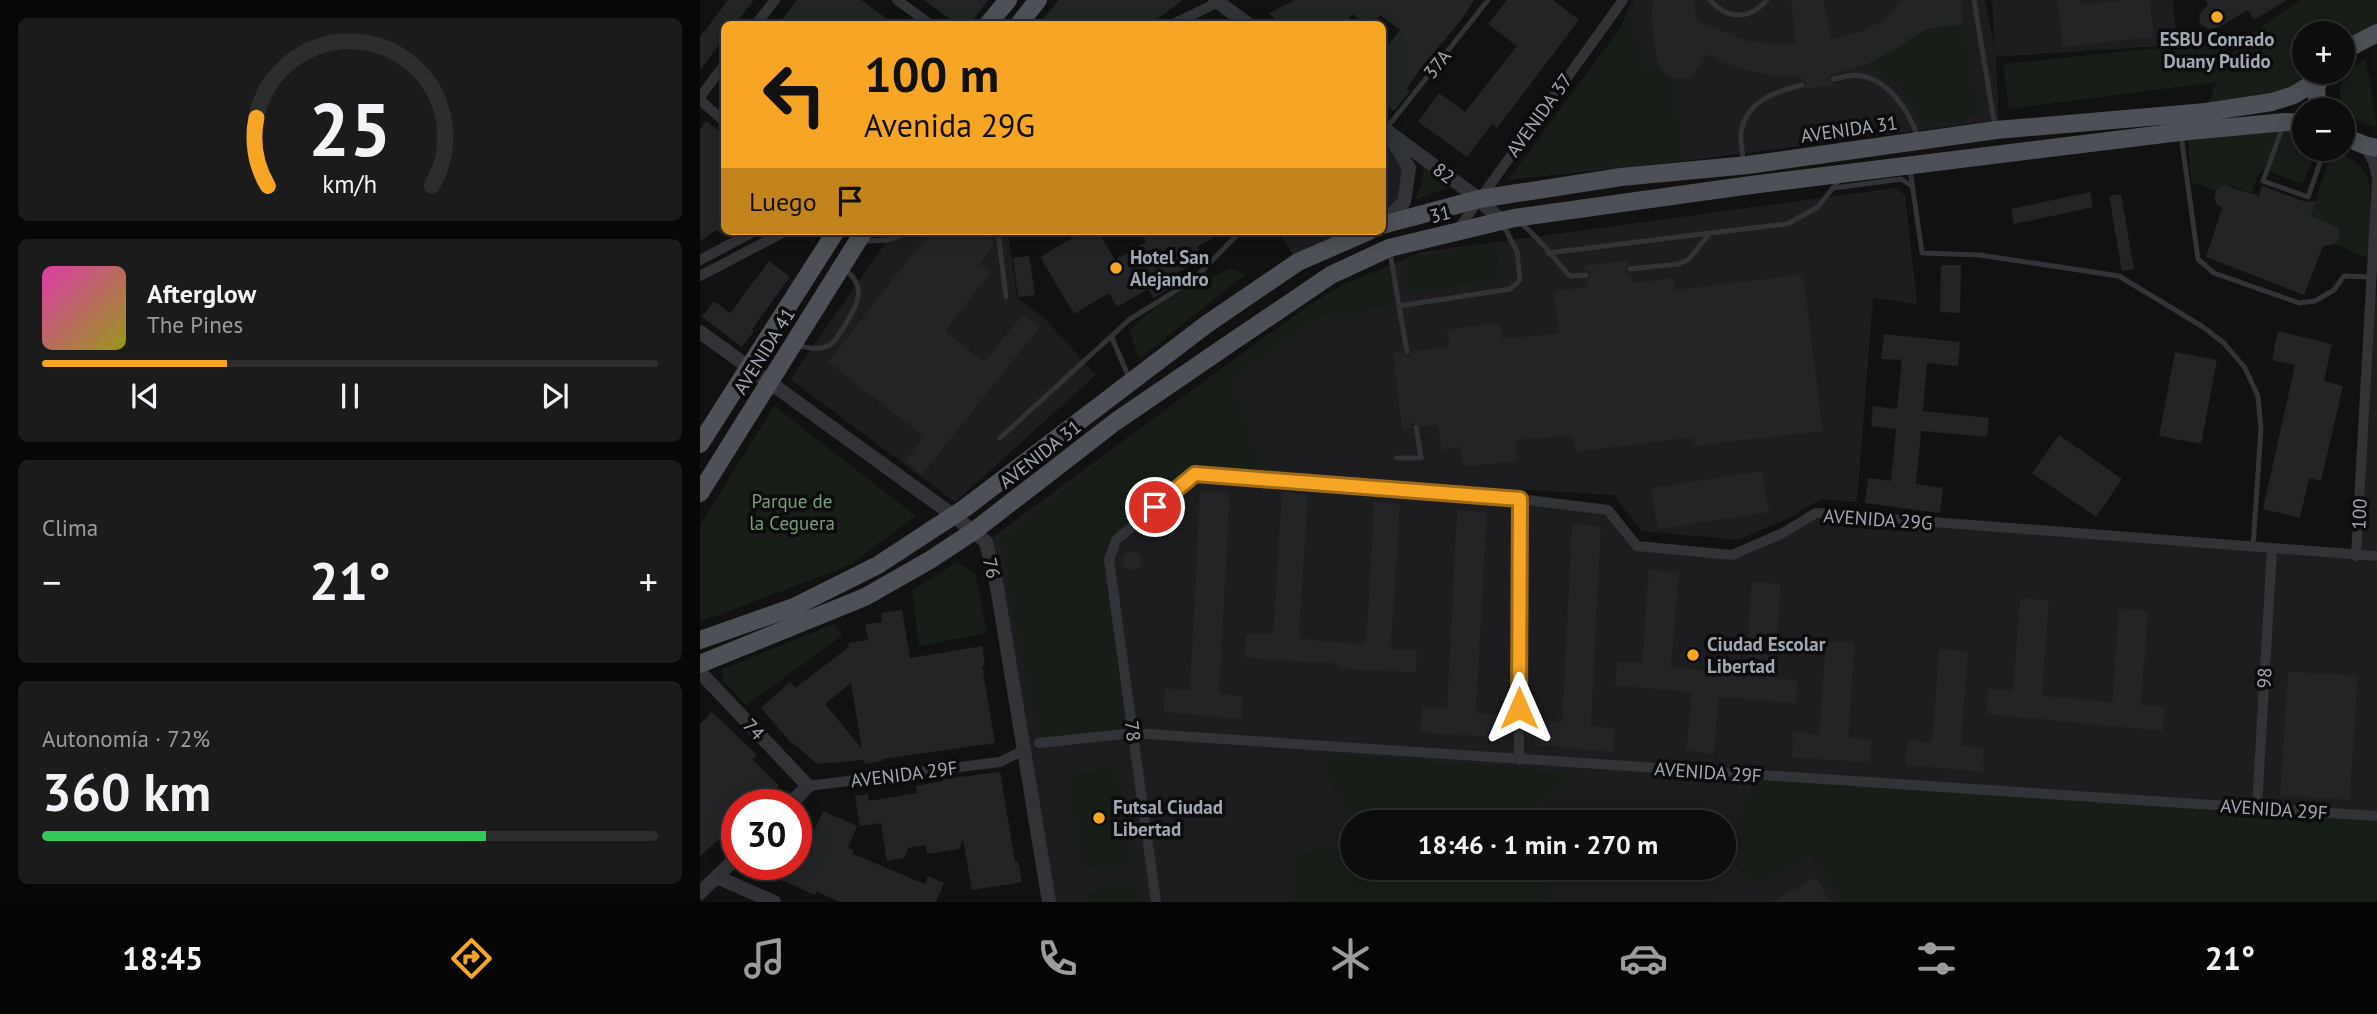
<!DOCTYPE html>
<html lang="es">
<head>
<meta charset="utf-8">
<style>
  body { margin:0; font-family:"PT Sans",sans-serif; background:#1b1b1c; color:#f1f3f6; height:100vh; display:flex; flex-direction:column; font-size:26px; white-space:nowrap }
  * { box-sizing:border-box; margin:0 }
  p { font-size:23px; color:#9a9c9e }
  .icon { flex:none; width:38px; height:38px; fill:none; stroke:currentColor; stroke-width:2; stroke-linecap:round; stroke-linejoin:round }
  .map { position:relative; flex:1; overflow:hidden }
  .panel { display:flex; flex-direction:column; gap:18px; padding:18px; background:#070708; width:700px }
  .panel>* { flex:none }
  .guide { position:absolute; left:21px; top:21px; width:665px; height:214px; border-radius:10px; box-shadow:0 4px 18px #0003,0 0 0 2px #2d2d2e; background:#f6a525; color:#111; overflow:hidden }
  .fabs { position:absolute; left:1592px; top:21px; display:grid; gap:14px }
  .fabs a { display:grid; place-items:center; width:63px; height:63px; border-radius:50%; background:#0d0d0e; box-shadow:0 4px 18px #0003,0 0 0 2px #2d2d2e; font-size:35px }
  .speed { position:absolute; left:21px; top:789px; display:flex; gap:14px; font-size:35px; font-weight:700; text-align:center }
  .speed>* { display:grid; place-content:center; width:91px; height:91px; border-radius:50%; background:#0d0d0e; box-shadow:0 4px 18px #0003,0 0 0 2px #2d2d2e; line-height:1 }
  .speed .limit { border:10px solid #d22; background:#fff; color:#111 }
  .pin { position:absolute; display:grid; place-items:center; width:60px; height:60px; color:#fff; margin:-30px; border:4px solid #fff; border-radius:50%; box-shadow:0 2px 7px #0007 }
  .me { position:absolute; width:77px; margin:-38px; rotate:0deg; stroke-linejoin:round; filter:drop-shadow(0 0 5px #0008) }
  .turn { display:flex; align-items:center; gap:24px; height:147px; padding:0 28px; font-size:32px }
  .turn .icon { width:91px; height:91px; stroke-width:2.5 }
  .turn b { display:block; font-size:49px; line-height:60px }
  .then { display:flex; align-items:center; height:66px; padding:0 28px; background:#0003; gap:14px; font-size:26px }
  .big { font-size:52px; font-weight:700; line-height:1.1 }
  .panel .tile { flex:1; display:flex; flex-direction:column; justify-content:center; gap:10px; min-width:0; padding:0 24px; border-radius:10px; background:#1b1b1c }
  .panel .dial { align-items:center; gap:0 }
  .dial svg { height:182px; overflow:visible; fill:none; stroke:#2d2d2e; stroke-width:7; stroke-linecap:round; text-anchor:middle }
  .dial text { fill:#f1f3f6; stroke:none }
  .song { display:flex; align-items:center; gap:21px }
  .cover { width:84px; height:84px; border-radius:10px; background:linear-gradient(135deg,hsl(320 70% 55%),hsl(60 70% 35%)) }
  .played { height:7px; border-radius:4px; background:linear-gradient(90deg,#f6a525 30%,#2d2d2e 30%) }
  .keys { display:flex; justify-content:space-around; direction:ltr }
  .heat { display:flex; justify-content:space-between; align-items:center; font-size:38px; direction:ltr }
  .charge { height:10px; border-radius:5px; background:linear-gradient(90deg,#34c759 72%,#2d2d2e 0) }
  .trip { position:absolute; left:640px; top:810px; width:396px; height:70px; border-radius:35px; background:#0d0d0e; box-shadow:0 4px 18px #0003,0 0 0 2px #2d2d2e; font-weight:700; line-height:70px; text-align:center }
  .menu { display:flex; height:112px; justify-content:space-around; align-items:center; background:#050506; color:#9a9c9e }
  .menu .icon { width:49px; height:49px }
  .menu .active { color:#f6a525 }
  .menu b { font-size:32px; color:#f1f3f6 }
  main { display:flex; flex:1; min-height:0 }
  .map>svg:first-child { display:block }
  .built { fill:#1d1d1f; fill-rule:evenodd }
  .green { fill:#171d17 }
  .building { fill:#232426; fill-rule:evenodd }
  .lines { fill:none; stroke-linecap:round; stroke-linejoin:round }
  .service { stroke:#313337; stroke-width:5 }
  .minor { stroke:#313337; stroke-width:10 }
  .tertiary { stroke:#313337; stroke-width:14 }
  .primary { stroke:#4d5056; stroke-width:18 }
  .route-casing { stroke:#a06b18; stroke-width:18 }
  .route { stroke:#f6a525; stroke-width:12 }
  .poi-dot { fill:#f6a525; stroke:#0c0c0d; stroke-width:2.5 }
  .labels { text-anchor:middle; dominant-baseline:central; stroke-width:7; stroke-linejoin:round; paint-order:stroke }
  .poi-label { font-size:19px; font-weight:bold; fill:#a1a8b3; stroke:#0c0c0d; text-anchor:start }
  .street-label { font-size:19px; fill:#a1a8b3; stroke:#0c0c0d }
  .park-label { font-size:19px; fill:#789f78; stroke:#0c0c0d }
</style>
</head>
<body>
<main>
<section class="panel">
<div class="tile dial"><svg viewBox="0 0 100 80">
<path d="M14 69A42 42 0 1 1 86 69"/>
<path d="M14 69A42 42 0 0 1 9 39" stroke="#f6a525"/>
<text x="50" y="56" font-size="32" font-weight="700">25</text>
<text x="50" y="72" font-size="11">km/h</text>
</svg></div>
<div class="tile">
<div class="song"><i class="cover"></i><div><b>Afterglow</b><p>The Pines</p></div></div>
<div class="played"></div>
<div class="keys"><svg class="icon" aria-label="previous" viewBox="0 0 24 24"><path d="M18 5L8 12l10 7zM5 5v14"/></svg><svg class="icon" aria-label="pause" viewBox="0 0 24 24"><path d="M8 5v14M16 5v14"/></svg><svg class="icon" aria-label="next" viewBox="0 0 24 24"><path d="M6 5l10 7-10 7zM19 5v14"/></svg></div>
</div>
<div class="tile"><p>Clima</p>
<div class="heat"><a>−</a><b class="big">21°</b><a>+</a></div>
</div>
<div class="tile"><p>Autonomía · 72%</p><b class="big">360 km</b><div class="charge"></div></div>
</section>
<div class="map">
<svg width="1677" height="902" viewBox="0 0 1677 902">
  <rect width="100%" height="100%" fill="#111112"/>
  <path class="built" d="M932,0H1285L1295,49L1292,0H1473L1477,45L1296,57L1299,120L984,161L808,180L921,27Z
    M682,127L709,168L704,202L682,224Z
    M1195,188L1205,195L1217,304L1173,298L1157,502L1121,499L1089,518L1038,540L942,531L913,495L494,470L908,510L937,546L1032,555L1116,513L1656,555L1672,294H1677V902H349L286,542L559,341L644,284L722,252ZM653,822H1024V868H653Z
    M194,231H308L317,298L345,319L396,375L255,502L90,379Z
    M578,231H669L598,262Z"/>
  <path class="green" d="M932,0L943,69L960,68L974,84L984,161L889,168L808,180L921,27Z
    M1600,0H1677V30L1643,51V33H1605V72H1623L1609,87L1506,112L1516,82L1309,109L1303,64L1517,42L1524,62L1549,35Z
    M1263,24L1278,110L1277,115L1265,120L1224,124L1200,86L1188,76L1166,65L1195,49L1226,29Z
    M1666,59L1677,127C1633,119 1626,80 1666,59Z
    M1585,130L1599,132L1605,135V149H1617L1603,184L1563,169L1557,177L1551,193C1539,189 1526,181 1516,191L1491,183L1488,141Z
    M1632,150C1653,158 1665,165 1670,187L1669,259L1635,244L1640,233L1635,225L1611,216Z
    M724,166L751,187L715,200L722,183Z
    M793,243L800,276L781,283L715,292L706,287L702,268L709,259Z
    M692,266L699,306L616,319L533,379L564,479L495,474L416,540L409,561L433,733L339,743L300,539L459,416L609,305L644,284Z
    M530,269L546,274L439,359L430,332C451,303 498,283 530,269Z
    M74,406L216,516L150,565L0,622V525Z
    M257,562L275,573L287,633L219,646L212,591Z
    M134,624L143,635L46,705L23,681V669Z
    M631,755L817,767L874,775L825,811L793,822H689L644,806L627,770Z
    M416,766L432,863L383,871L367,774Z
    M1057,775L1677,817V902H1142L1112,854L1051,885L1025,848Z
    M618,848L653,849V868H847L846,902H591L590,856Z
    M436,883L440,902H389L387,891Z"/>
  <path class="building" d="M28,0H54L35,24H24V38L0,70V37Z
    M97,0H161L194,24H78Z
    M224,0H288L270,24H257Z
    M359,0H483L450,24H339Z
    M595,0H774L762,19L717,73L707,89L710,91L694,111L682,102V53L700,30L680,15L673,24H666L652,14L644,24H581L569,13Z
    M807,0H853L879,20L797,128L792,124L767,157L718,122L739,93L765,112L817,46L788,24Z
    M953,0H994L997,21L1051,42L1096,45L1091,0H1124L1131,40L1163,31L1184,20L1202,0H1261L1263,24L1226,29L1195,49L1166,65L1130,75L1128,80L1134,85L1105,89L1107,83L1102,80L1101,77L1065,75L1025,63L1006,54L999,68L992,76L979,79L965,74L957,61L951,15Z
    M1357,0H1380L1381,5L1425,0H1450L1454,37L1363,47Z
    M1505,0H1587L1554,20L1548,10L1521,26L1510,30L1500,24L1499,14L1508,5Z
    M6,121L24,135V236L16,230L0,241V130Z
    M1521,186H1527L1559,196L1562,186L1606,202L1616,201L1611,216L1638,227L1640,233L1639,239L1635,244L1623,246L1604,295L1506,257L1522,208L1517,204L1514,198L1516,191Z
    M1390,192L1393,207L1314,224L1311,209Z
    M1421,194L1434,269L1422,271L1409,196Z
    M231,231H281L294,241V245L280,263L291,272L245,331L284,362L323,314L340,327L222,475L205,461L224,437L128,362Z
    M384,231H398L415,260L446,242L440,231H525L497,247L503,258L472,276L477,284L454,298L448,289L417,307L409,293L374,314L340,257Z
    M329,256L335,295L318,297L313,258Z
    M929,260V264L926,266L925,270L931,274L932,283L974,278L975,290L1103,274L1123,431L995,446L994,437L875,452L873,435L815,440L818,461L763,467L760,447L741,450L738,425L721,427L716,422L712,423L711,428L702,429L693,353L702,352L707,357L711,356L712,351L749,347L747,329L800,323L802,339L859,333L854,291L888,287L887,280L891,274L886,270L885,266Z
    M69,261L90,277L52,329L54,331L42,347L2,317L14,301L30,313Z
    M1241,265H1261L1260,313L1240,312Z
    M1578,331L1632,344L1624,381L1643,386L1621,481L1609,478L1600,518L1563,509L1595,365L1572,360Z
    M1184,334L1260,342L1258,366L1227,363L1223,411L1289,418L1287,437L1221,431L1216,484L1243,488L1240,513L1165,503L1168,478L1191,481L1196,429L1171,426L1173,406L1197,409L1202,360L1181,359Z
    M1475,352L1517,360L1501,444L1459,436Z
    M1359,435L1422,479L1396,517L1332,473Z
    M1062,471L1069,512L958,529L951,488Z
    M500,491L530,493L519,694L543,696L541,719L463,712L465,688L490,690Z
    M582,492L608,494L599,638L625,642L666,644L674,502L700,504L691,649L717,650L716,673L638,668V664L545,658L546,633L573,634Z
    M757,510L787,512L776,713L800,715L798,738L720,732L722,707L747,709Z
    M872,524L901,526L891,726L915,728L913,752L835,745L837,720L862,723Z
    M422 561a10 10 0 1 1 20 0a10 10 0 1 1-20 0Z
    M949,570L979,573L971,667L1045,674L1052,581L1081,584L1074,678L1098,680L1096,703L1019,697L1014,754L986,751L992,692L915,686L917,661L942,663Z
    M1320,598L1349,600L1342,695L1365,698L1412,702L1419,608L1448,611L1441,705L1465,707L1463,731L1286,714L1288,689L1313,691Z
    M202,610L210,658L282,646L285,666H282L295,743L182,759V761L164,764V760L117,764L93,743L92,744L61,708L90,682L95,688L149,647L148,643L168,640L165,624L182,622L181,613ZM151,683L162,749L125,704Z
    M1126,641L1155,643L1148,738L1171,740L1170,763L1092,757L1093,732L1119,734Z
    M1239,649L1268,652L1261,746L1284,748L1283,772L1205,765L1207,740L1232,742Z
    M1588,671L1658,676L1650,800L1580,795Z
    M12,712L57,755L52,759L79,786L58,805H37V828L26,839L23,836L0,856V724Z
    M300,772L315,862L318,861L322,882L272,890L263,839L259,849L227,854L226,845L208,848L204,858L187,861L181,823L160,826L155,796L168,794L169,801L217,793L216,786L243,781V779Z
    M123,811L157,826L148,848L154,850L153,854L225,884L228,876L244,883L236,902H140L116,891L115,895L77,878L83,864H96V836L109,842Z
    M1116,877L1130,902H1071Z"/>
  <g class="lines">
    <path class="service" d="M1010,0C1027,20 1050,20 1067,0
      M1274,0L1295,127
      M1133,79C1141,78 1149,75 1156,75C1188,78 1208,109 1218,137
      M1583,126L1563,181L1608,197L1625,149
      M686,129L788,0
      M1481,135L1498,259L1514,273L1599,303L1615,301L1634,290L1644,276L1671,277
      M1043,161C1043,152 1040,142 1041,133C1045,102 1076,91 1102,85
      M1210,169L1222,253L1280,255L1419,276L1503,327L1524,343L1545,368L1558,396L1561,429L1553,547
      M1134,188L1201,179L1212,186
      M819,222C839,237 853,258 870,276L886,275
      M298,231L306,297
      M162,242C178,238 191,245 204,231
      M690,252L699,306L810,289L820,280L817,251L802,223
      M848,253L1010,233
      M930,269L978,264L989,259L1010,233L1087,224L1118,207L1140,179
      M699,306L707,352
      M412,338L430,380
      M95,345C105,347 118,351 128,346C136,342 140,332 145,325C158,303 168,286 143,268
      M300,438L430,319L492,281L541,231
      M697,458H721L716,427"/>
    <path class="minor" d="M197,0L230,24
      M56,24L75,0
      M473,24L523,0
      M0,97L24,65
      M0,100L24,121
      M1664,145L1673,162L1677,178
      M756,232L923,0
      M0,260L55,231
      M0,276L86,231
      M1656,556L1677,179
      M339,743L433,733L1677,816
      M819,760V499
      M108,786L300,762L324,750
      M1557,807L1572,549
      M456,902L409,560L416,540L495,474L819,499L908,510L937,546L1032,555L1083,533L1116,513L1677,556"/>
    <path class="tertiary" d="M515,0L548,24
      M682,127L779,199L800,220
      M682,224L704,202L709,168L690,136
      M0,332L254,516L286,542L297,587L349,902
      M0,672L108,786L89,805
      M17,877L74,902
      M0,893L37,857"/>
    <path class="primary" d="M288,24L308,0
      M319,24L338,0
      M1643,51L1677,33
      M1618,110L1616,89L1620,76
      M1643,136L1664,145L1677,148
      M682,225L779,199L921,177L1048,165L1296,130L1506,112L1572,102L1594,95L1619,79
      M0,444L136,231
      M0,493L164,231
      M0,640L94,607L178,565L265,508L507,324L598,262L669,231
      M0,664L165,597L230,560L274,531L415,422L532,342L631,275L689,248L814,218L1051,185L1480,132L1585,122L1605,123"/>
  </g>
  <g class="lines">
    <g class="route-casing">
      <path id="route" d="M455,507L495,474L820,499L819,708"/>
    </g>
    <use href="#route" class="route"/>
  </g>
  <g class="poi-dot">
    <circle cx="1517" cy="17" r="7"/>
    <circle cx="416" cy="268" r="7"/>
    <circle cx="993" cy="655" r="7"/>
    <circle cx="399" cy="818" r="7"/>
  </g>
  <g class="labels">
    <g class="poi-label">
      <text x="1517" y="39" text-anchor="middle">ESBU Conrado<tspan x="1517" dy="22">Duany Pulido</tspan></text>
      <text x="430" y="257">Hotel San<tspan x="430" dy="22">Alejandro</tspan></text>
      <text x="1007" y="644">Ciudad Escolar<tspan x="1007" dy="22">Libertad</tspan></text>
      <text x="413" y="807">Futsal Ciudad<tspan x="413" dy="22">Libertad</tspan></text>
    </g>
    <g class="street-label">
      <text transform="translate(737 64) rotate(-51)">37A</text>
      <text transform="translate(839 115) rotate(-54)">AVENIDA 37</text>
      <text transform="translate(1149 129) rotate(-8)">AVENIDA 31</text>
      <text transform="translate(744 173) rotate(37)">82</text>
      <text transform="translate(740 214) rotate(-14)">31</text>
      <text transform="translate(64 351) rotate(-58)">AVENIDA 41</text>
      <text transform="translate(340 454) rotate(-38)">AVENIDA 31</text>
      <text transform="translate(1659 514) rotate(-87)">100</text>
      <text transform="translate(1178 519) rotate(4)">AVENIDA 29G</text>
      <text transform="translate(292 568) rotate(77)">76</text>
      <text transform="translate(1564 678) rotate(-87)">98</text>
      <text transform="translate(54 729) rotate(47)">74</text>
      <text transform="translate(433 731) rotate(82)">78</text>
      <text transform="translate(1008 772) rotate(4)">AVENIDA 29F</text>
      <text transform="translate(204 774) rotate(-7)">AVENIDA 29F</text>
      <text transform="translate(1574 809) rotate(4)">AVENIDA 29F</text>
    </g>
    <g class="park-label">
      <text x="92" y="501">Parque de<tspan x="92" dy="22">la Ceguera</tspan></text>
    </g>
  </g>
</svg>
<div class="fabs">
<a>+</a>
<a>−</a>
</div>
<div class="speed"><div class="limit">30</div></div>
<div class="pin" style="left:455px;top:507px;background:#d93025"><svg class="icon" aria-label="arrive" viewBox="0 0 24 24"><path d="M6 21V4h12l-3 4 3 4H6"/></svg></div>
<svg class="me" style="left:819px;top:708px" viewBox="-20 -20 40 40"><path d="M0-17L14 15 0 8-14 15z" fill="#f6a525" stroke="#fff" stroke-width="4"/></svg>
<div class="trip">18:46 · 1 min · 270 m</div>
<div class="guide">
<div class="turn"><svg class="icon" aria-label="left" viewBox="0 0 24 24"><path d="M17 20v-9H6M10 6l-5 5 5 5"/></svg><div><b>100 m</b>Avenida 29G</div></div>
<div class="then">Luego<svg class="icon" aria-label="arrive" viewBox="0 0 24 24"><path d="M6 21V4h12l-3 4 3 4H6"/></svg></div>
</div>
</div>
</main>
<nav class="menu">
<b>18:45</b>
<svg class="icon active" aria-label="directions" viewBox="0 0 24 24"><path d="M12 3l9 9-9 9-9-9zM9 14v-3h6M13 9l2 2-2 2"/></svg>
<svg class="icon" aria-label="music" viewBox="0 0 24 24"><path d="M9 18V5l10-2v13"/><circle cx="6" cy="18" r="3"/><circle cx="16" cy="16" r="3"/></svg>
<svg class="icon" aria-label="phone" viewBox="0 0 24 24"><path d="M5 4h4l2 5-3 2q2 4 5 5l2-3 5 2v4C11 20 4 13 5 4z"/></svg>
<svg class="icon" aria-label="climate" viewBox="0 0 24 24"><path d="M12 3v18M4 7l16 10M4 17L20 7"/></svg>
<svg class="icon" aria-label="car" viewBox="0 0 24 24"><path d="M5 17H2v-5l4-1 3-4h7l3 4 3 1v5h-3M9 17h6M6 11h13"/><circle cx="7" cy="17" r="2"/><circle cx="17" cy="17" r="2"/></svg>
<svg class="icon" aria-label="filters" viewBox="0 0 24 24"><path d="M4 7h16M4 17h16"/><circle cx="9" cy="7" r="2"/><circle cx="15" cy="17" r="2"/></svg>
<b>21°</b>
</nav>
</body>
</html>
